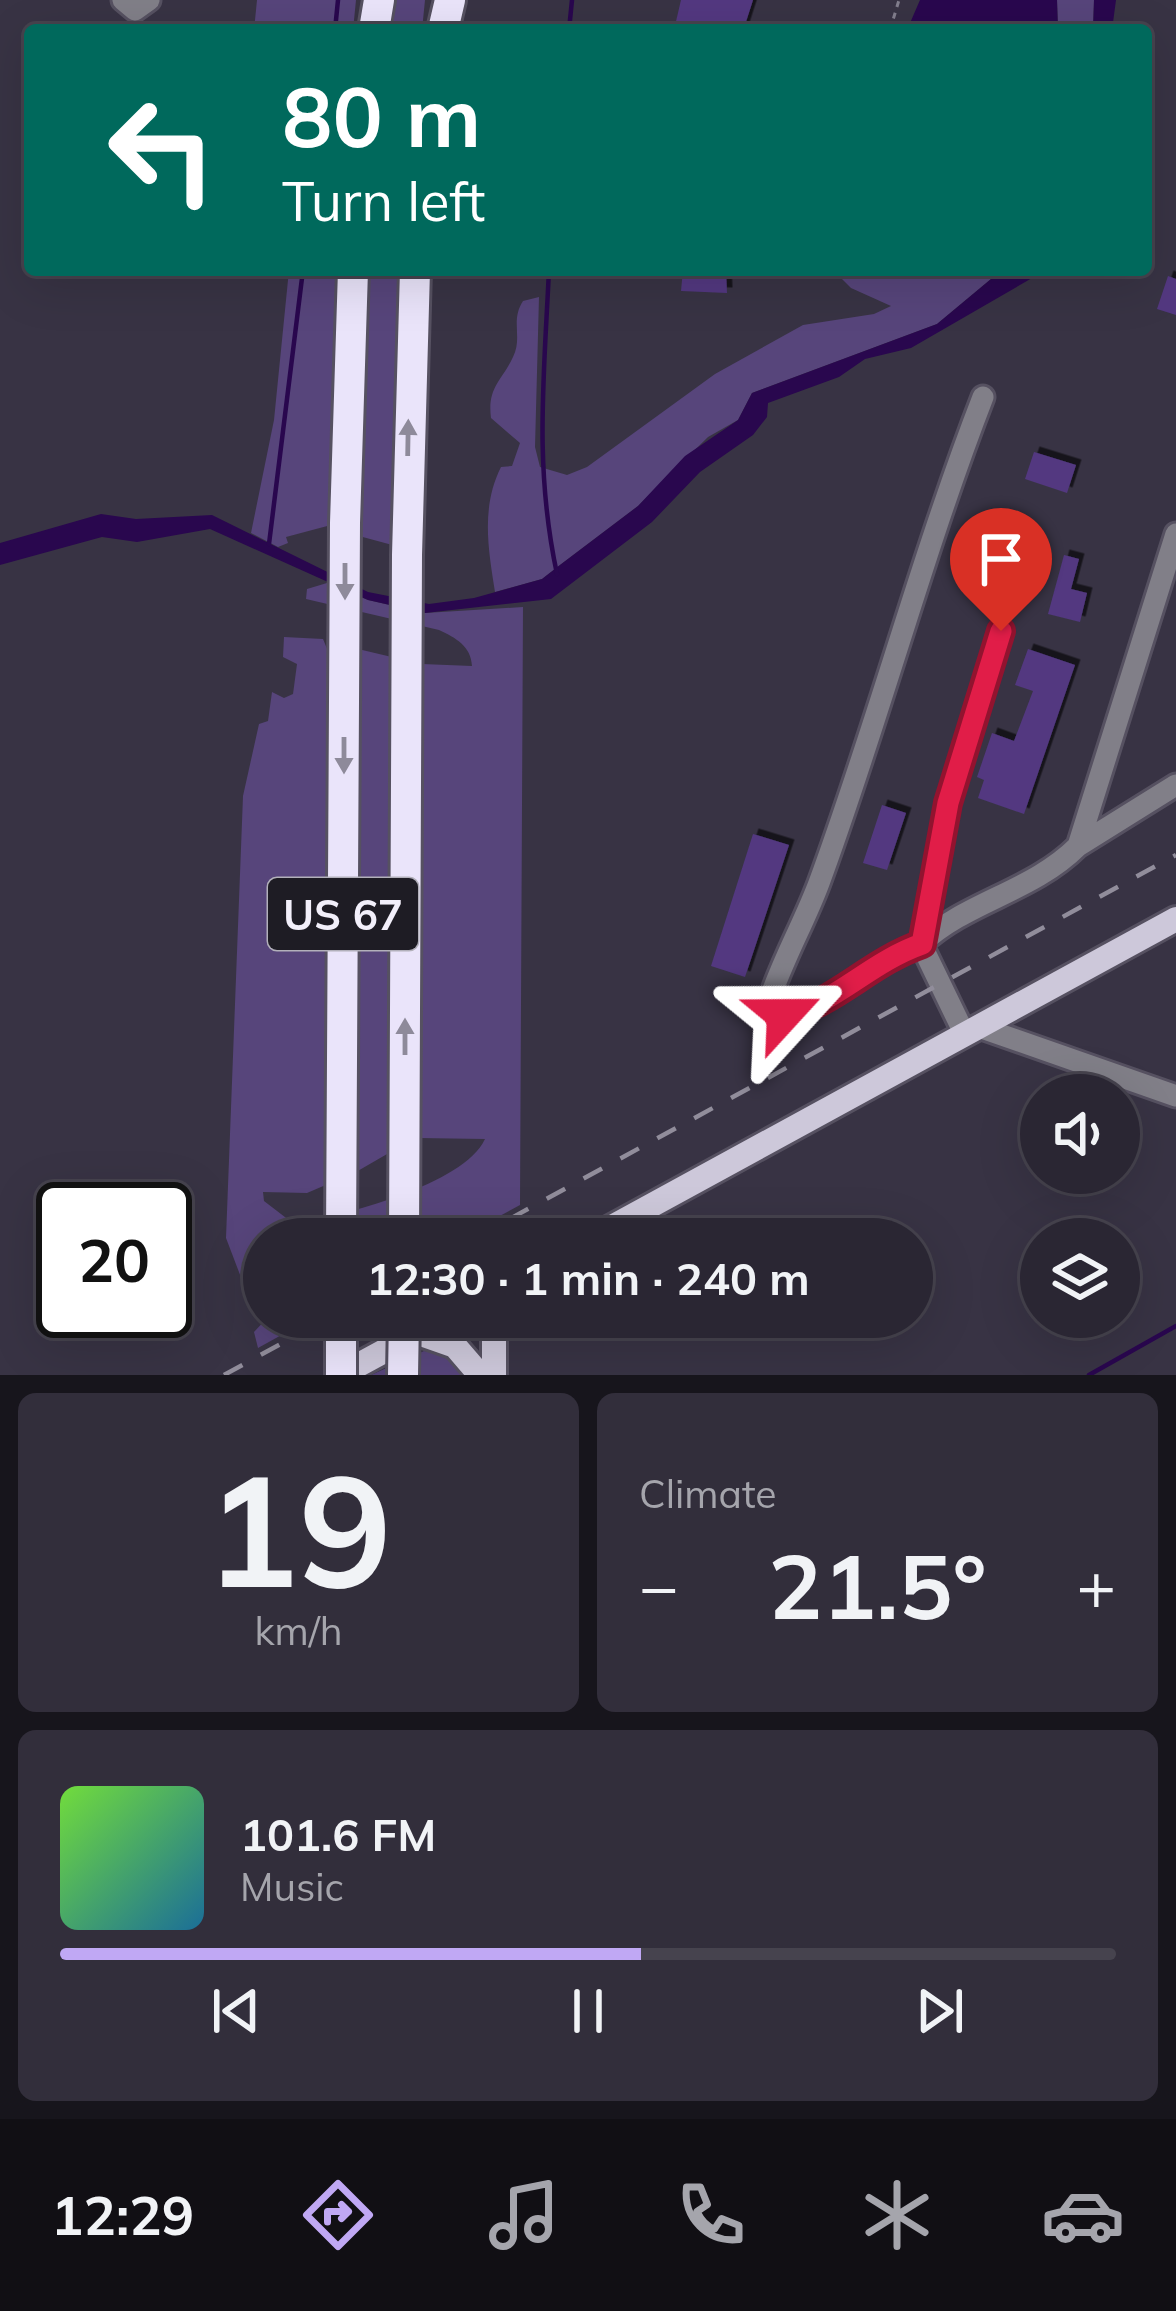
<!DOCTYPE html>
<html lang="en">
<head>
<meta charset="utf-8">
<style>
  body { margin:0; font-family:Mulish,sans-serif; background:#322e3b; color:#f1f3f6; height:100vh; display:flex; flex-direction:column; font-size:45px; white-space:nowrap }
  * { box-sizing:border-box; margin:0 }
  p { font-size:39px; color:#a5a5ac }
  .icon { flex:none; width:66px; height:66px; fill:none; stroke:currentColor; stroke-width:2; stroke-linecap:round; stroke-linejoin:round }
  .map { position:relative; height:1375px; overflow:hidden }
  .drawer { display:flex; flex-direction:column; gap:18px; padding:18px; background:#17151c; flex:1 }
  .drawer>* { flex:none }
  .hud { position:absolute; left:24px; top:24px; width:1128px; height:252px; border-radius:12px; box-shadow:0 12px 48px #0002,0 0 0 3px #46434e; background:#00695c; color:#fff; overflow:hidden }
  .buttons { position:absolute; left:1020px; top:1074px; display:grid; gap:24px }
  .buttons a { display:grid; place-items:center; width:120px; height:120px; border-radius:50%; background:#2a2633; box-shadow:0 12px 48px #0002,0 0 0 3px #46434e; font-size:60px }
  .speed { position:absolute; left:36px; top:1182px; display:flex; gap:24px; font-size:60px; font-weight:700; text-align:center }
  .speed>* { display:grid; place-content:center; width:156px; height:156px; border-radius:50%; background:#2a2633; box-shadow:0 12px 48px #0002,0 0 0 3px #46434e; line-height:1 }
  .speed .limit { border:6px solid #111; border-radius:18px; background:#fff; color:#111 }
  .pin { position:absolute; display:grid; place-items:center; width:102px; height:102px; color:#fff; margin:-123px -51px; border-radius:50% 50% 50% 0; rotate:-45deg; box-shadow:0 0 12px #0007 }
  .pin .icon { rotate:45deg }
  .me { position:absolute; width:132px; margin:-66px; rotate:66deg; stroke-linejoin:round; filter:drop-shadow(0 0 9px #0008) }
  .turn { display:flex; align-items:center; gap:42px; height:252px; padding:0 60px; font-size:54px }
  .turn .icon { width:156px; height:156px; stroke-width:2.5 }
  .turn b { display:block; font-size:84px; line-height:102px }
  .big { font-size:90px; font-weight:700; line-height:1.1 }
  .drawer .card { flex:1; display:flex; flex-direction:column; justify-content:center; gap:18px; min-width:0; padding:0 42px; border-radius:18px; background:#322e3b }
  .drawer .dial { align-items:center; gap:0 }
  .dial b { font-size:156px; line-height:1 }
  .song { display:flex; align-items:center; gap:36px }
  .cover { width:144px; height:144px; border-radius:18px; background:linear-gradient(135deg,hsl(100 70% 55%),hsl(200 70% 35%)) }
  .played { height:12px; border-radius:6px; background:linear-gradient(90deg,#c0a8f4 55%,#46434e 55%) }
  .keys { display:flex; justify-content:space-around; direction:ltr }
  .heat { display:flex; justify-content:space-between; align-items:center; font-size:66px; direction:ltr }
  .drawer .tiles { flex:1; display:grid; gap:18px; grid-template-columns:1fr 1fr }
  .card:last-child { grid-column:span 2 }
  .trip { position:absolute; left:243px; top:1218px; width:690px; height:120px; border-radius:60px; background:#2a2633; box-shadow:0 12px 48px #0002,0 0 0 3px #46434e; font-weight:700; line-height:120px; text-align:center }
  .tabs { display:flex; height:192px; justify-content:space-around; align-items:center; background:#110f14; color:#a5a5ac }
  .tabs .icon { width:84px; height:84px }
  .tabs .selected { color:#c0a8f4 }
  .tabs b { font-size:54px; color:#f1f3f6 }
  .map>svg:first-child { display:block }
  .green { fill:#57457b }
  .water { fill:#29074e }
  .lines { fill:none; stroke-linecap:round; stroke-linejoin:round }
  .stream { stroke:#29074e; stroke-width:4.5 }
  .building { fill:#523880; filter:url(#shadow) }
  .minor-casing { stroke:#565161; stroke-width:27 }
  .major-casing { stroke:#565161; stroke-width:30 }
  .highway-casing { stroke:#565161; stroke-width:36 }
  .path { stroke:#827e8d; stroke-width:3; stroke-dasharray:6 6; stroke-linecap:butt }
  .minor { stroke:#817f88; stroke-width:21 }
  .major { stroke:#cdc8da; stroke-width:24 }
  .highway { stroke:#eae4fa; stroke-width:30 }
  .rail { stroke:#918d9b; stroke-width:4.5; stroke-dasharray:21 21; stroke-linecap:butt }
  .highway-bridge-casing { stroke:#565161; stroke-width:36; stroke-linecap:butt }
  .highway-bridge { stroke:#eae4fa; stroke-width:30 }
  .oneway { fill:#8e8a9a }
  .route-casing { stroke:#92132f; stroke-width:30 }
  .route { stroke:#e11d48; stroke-width:21 }
  .labels { text-anchor:middle; dominant-baseline:central; stroke-width:12; stroke-linejoin:round; paint-order:stroke }
  .shield { fill:#1e1c24; stroke:#b2b0ba; stroke-width:3 }
  .shield-label { font-size:42px; font-weight:bold; fill:#f2effa }
</style>
</head>
<body>
<div class="map">
<svg width="1176" height="1375" viewBox="0 0 1176 1375">
  <defs>
    <filter id="shadow"><feDropShadow dx="5.5" dy="-5.5" stdDeviation="0" flood-color="#0009"/></filter>
  </defs>
  <rect width="100%" height="100%" fill="#383344"/>
  <path class="green" d="M257,0H356L353,30H254Z
    M390,0H425L422,30H387Z
    M1057,0H1094L1093,30H1058Z
    M289,270H336L331,525L286,537L288,543L278,547L251,533L274,420Z
    M366,270H404L396,546L359,536Z
    M833,270H881L889,277L917,270H1019L991,279L937,324L752,393L738,420L708,437L638,506L560,565L542,579L495,592C488,548 481,507 501,467L512,466L520,443L491,418C487,387 502,381 513,357C523,337 510,321 523,301L539,297L535,447L540,467L567,475L587,467L715,374L803,325L874,314L891,306L851,288Z
    M327,583L368,600L425,613L523,607L520,1205L457,1239H264V1289L256,1290L242,1280L226,1238L243,796L259,724L268,721L272,692L284,698L293,694L297,664L283,657L284,637L323,639L330,656L328,1184L307,1193L263,1192L264,1201L294,1224C341,1216 464,1185 485,1139L418,1138L422,664L472,666C471,646 456,638 439,630L306,599L307,589Z
    M358,649L396,658L394,1150L356,1172Z
    M268,1317H314L258,1348L254,1332Z
    M424,1351L454,1356L469,1375H371Z"/>
  <path class="water" d="M920,0H1057L1058,30H907Z
    M1094,0H1116L1112,30H1093Z
    M1019,270H1046L911,348L865,359L839,377L768,403L767,417L753,435L700,472L652,522L551,599L425,613L368,600L210,529L137,542L102,537L0,565V543L101,514L136,519L212,515L368,592L429,604L474,598L542,579L560,565L638,506L685,456L738,420L752,393L937,324L991,279Z"/>
  <g class="lines">
    <path class="stream" d="M335,30L338,0
      M569,30L572,0
      M549,270C544,377 534,467 557,574
      M269,544L303,270
      M1089,1375L1176,1326"/>
  </g>
  <path class="building" d="M681,0H753L744,28L723,21L720,30H674Z
    M726,270L727,293L681,291L683,270Z
    M1168,276L1176,279V315L1157,309Z
    M1034,452L1076,465L1067,493L1025,479Z
    M1064,555L1079,559L1071,589L1087,593L1080,622L1048,614Z
    M1028,649L1075,665L1024,814L978,798L984,780L977,777L992,733L1014,741L1033,691L1015,685Z
    M882,805L906,813L887,870L863,863Z
    M753,834L789,845L745,977L711,966Z"/>
  <g class="lines">
    <g class="minor-casing">
      <path id="minor" d="M123,0L135,10L149,0
        M1078,846L1176,785
        M921,944C967,901 1032,892 1078,846L1176,534
        M921,944L948,803L1001,631
        M979,1027L1176,1096
        M965,1035L921,944C869,963 834,1005 784,1015L769,1001C783,959 804,923 819,883C878,723 921,557 983,397"/>
    </g>
    <g class="major-casing">
      <path id="major" d="M590,1239L1176,919
        M418,1333L455,1346L480,1375
        M340,1375L447,1317
        M494,1375V1317"/>
    </g>
    <g class="highway-casing">
      <path id="highway" d="M374,30L379,0
        M443,30L450,0
        M341,1239L345,523L353,270
        M404,1239L407,555L415,270"/>
    </g>
    <path class="path" d="M890,30L899,0"/>
    <use href="#minor" class="minor"/>
    <use href="#major" class="major"/>
    <use href="#highway" class="highway"/>
    <path class="rail" d="M473,1239L1176,855
      M224,1375L330,1317"/>
    <g class="highway-bridge-casing">
      <path id="highway-bridge" d="M341,1375V1317
        M403,1375L404,1317"/>
    </g>
    <use href="#highway-bridge" class="highway-bridge"/>
  </g>
  <defs><path id="oneway-solid" d="M-6-.8H1V-3.2L6.5 0L1 3.2V.8H-6Z" transform="scale(3)"/></defs>
  <g class="oneway">
    <use href="#oneway-solid" transform="translate(408 438) rotate(-89)"/>
    <use href="#oneway-solid" transform="translate(345 581) rotate(90)"/>
    <use href="#oneway-solid" transform="translate(344 755) rotate(90)"/>
    <use href="#oneway-solid" transform="translate(405 1037) rotate(-90)"/>
  </g>
  <g class="lines">
    <g class="route-casing">
      <path id="route" d="M784,1015C834,1005 868,963 922,944L948,803L1001,631"/>
    </g>
    <use href="#route" class="route"/>
  </g>
  <g class="labels">
    <rect class="shield" x="268" y="878" width="150" height="72" rx="9"/>
    <g class="shield-label">
      <text x="343" y="914">US 67</text>
    </g>
  </g>
</svg>
<div class="buttons">
<a><svg class="icon" aria-label="sound" viewBox="0 0 24 24"><path d="M4 9h4l5-4v14l-5-4H4zM17 9q2 3 0 6"/></svg></a>
<a><svg class="icon" aria-label="layers" viewBox="0 0 24 24"><path d="M12 4l9 5-9 5-9-5zM3 14l9 5 9-5"/></svg></a>
</div>
<div class="speed"><div class="limit">20</div></div>
<div class="pin" style="left:1001px;top:631px;background:#d93025"><svg class="icon" aria-label="arrive" viewBox="0 0 24 24"><path d="M6 21V4h12l-3 4 3 4H6"/></svg></div>
<svg class="me" style="left:784px;top:1015px" viewBox="-20 -20 40 40"><path d="M0-17L14 15 0 8-14 15z" fill="#e11d48" stroke="#fff" stroke-width="4"/></svg>
<div class="trip">12:30 · 1 min · 240 m</div>
<div class="hud">
<div class="turn"><svg class="icon" aria-label="left" viewBox="0 0 24 24"><path d="M17 20v-9H6M10 6l-5 5 5 5"/></svg><div><b>80 m</b>Turn left</div></div>
</div>
</div>
<section class="drawer">
<div class="tiles">
<div class="card dial"><b>19</b><p>km/h</p></div>
<div class="card"><p>Climate</p>
<div class="heat"><a>−</a><b class="big">21.5°</b><a>+</a></div>
</div>
<div class="card">
<div class="song"><i class="cover"></i><div><b>101.6 FM</b><p>Music</p></div></div>
<div class="played"></div>
<div class="keys"><svg class="icon" aria-label="previous" viewBox="0 0 24 24"><path d="M18 5L8 12l10 7zM5 5v14"/></svg><svg class="icon" aria-label="pause" viewBox="0 0 24 24"><path d="M8 5v14M16 5v14"/></svg><svg class="icon" aria-label="next" viewBox="0 0 24 24"><path d="M6 5l10 7-10 7zM19 5v14"/></svg></div>
</div>
</div>
</section>
<nav class="tabs">
<b>12:29</b>
<svg class="icon selected" aria-label="directions" viewBox="0 0 24 24"><path d="M12 3l9 9-9 9-9-9zM9 14v-3h6M13 9l2 2-2 2"/></svg>
<svg class="icon" aria-label="music" viewBox="0 0 24 24"><path d="M9 18V5l10-2v13"/><circle cx="6" cy="18" r="3"/><circle cx="16" cy="16" r="3"/></svg>
<svg class="icon" aria-label="phone" viewBox="0 0 24 24"><path d="M5 4h4l2 5-3 2q2 4 5 5l2-3 5 2v4C11 20 4 13 5 4z"/></svg>
<svg class="icon" aria-label="climate" viewBox="0 0 24 24"><path d="M12 3v18M4 7l16 10M4 17L20 7"/></svg>
<svg class="icon" aria-label="car" viewBox="0 0 24 24"><path d="M5 17H2v-5l4-1 3-4h7l3 4 3 1v5h-3M9 17h6M6 11h13"/><circle cx="7" cy="17" r="2"/><circle cx="17" cy="17" r="2"/></svg>
</nav>
</body>
</html>
